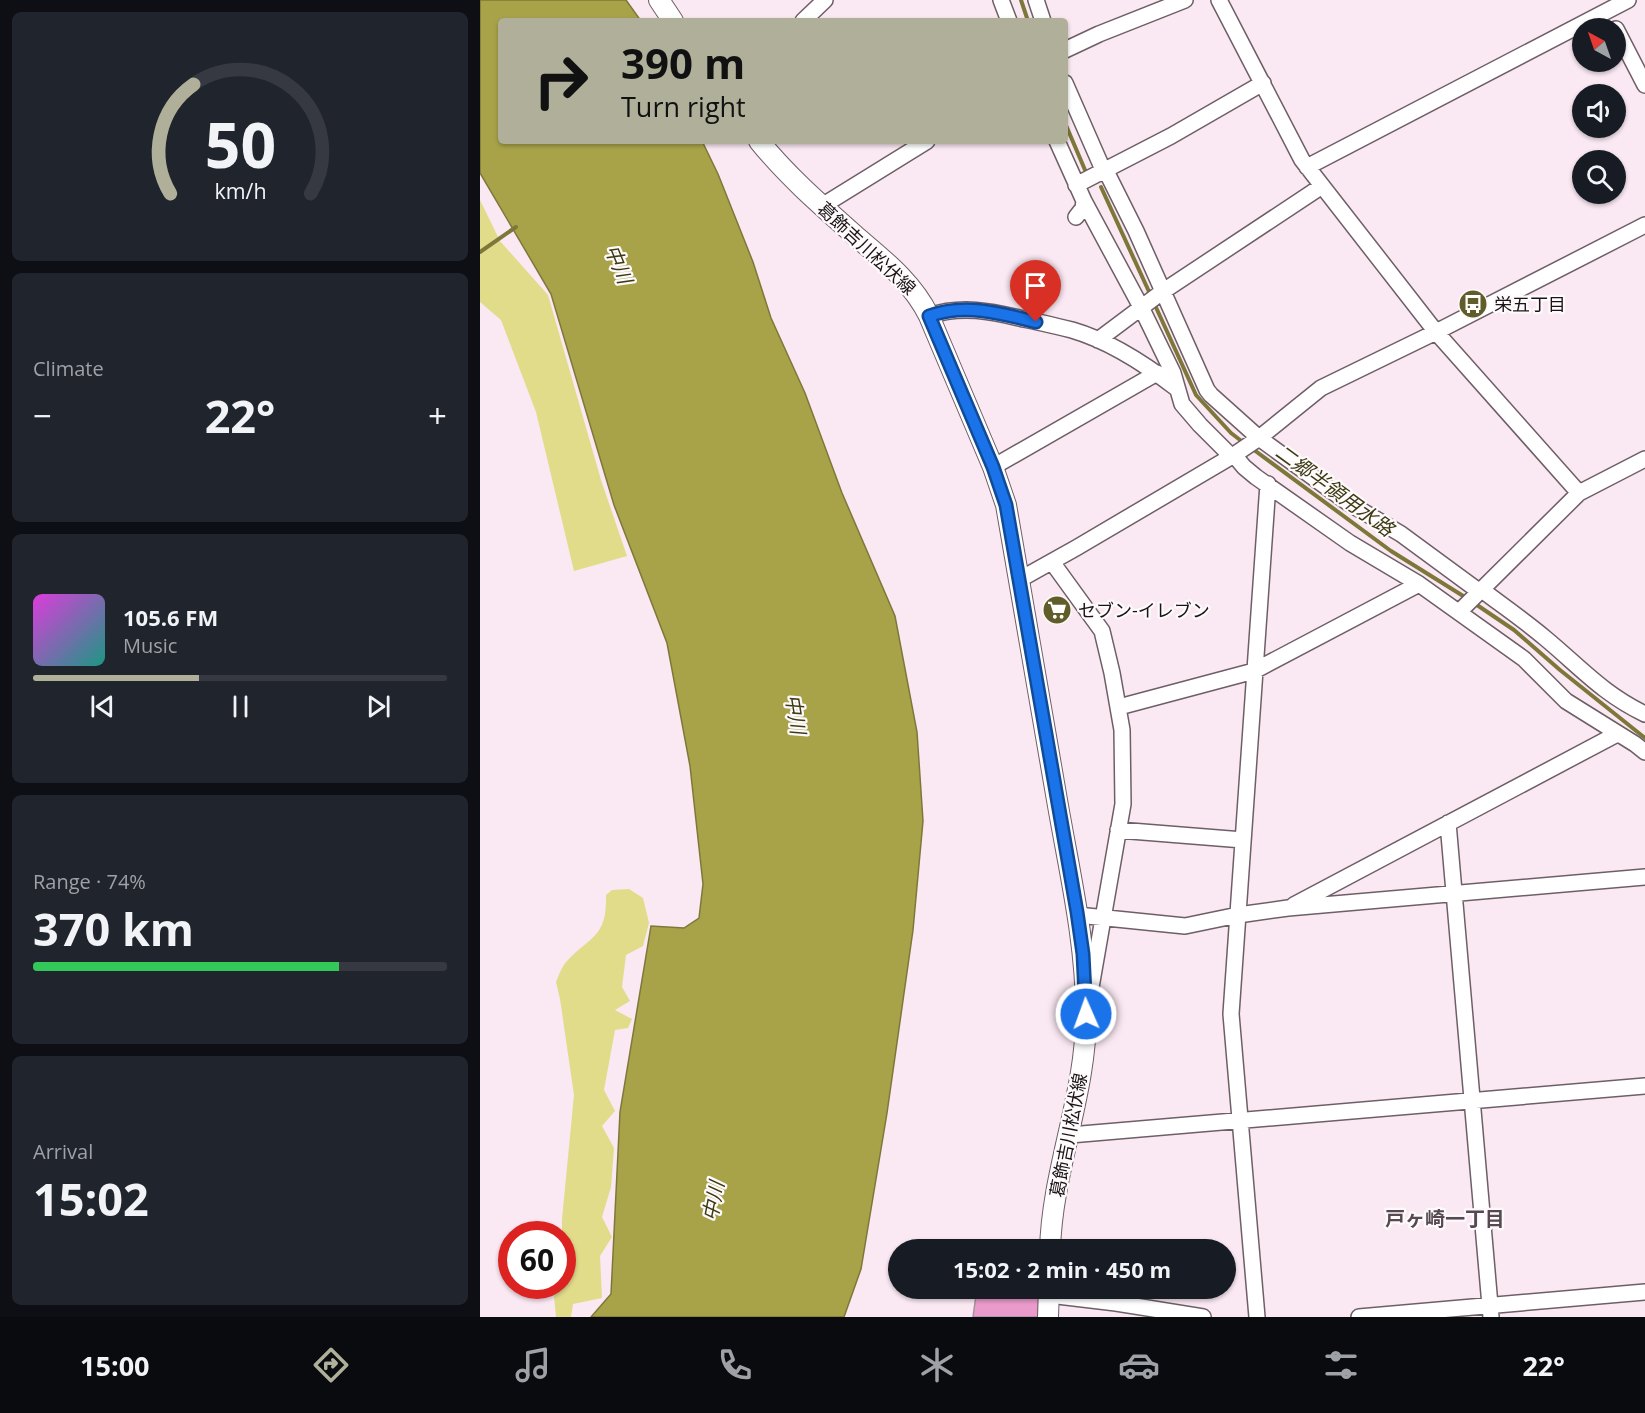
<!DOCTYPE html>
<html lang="en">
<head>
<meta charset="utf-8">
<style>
  body { margin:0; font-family:"Open Sans","Noto Sans JP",sans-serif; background:#20242c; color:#f1f3f6; height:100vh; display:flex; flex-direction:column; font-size:22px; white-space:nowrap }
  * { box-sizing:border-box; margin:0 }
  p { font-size:20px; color:#9ea1a6 }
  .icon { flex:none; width:33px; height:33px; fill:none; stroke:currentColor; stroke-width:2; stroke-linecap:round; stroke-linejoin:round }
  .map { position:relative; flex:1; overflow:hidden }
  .side { display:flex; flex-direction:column; gap:12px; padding:12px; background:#0d0f14; width:480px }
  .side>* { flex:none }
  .guide { position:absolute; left:18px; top:18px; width:570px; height:126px; border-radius:6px; box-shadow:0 2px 4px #0004; background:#b0b09a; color:#111; overflow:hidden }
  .needle { width:39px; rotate:320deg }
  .fabs { position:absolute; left:1092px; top:18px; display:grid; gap:12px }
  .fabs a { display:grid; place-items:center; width:54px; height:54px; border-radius:50%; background:#171b24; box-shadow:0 2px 4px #0004; font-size:30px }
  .speed { position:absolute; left:18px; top:1221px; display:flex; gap:12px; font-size:30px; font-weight:700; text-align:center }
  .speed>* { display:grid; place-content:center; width:78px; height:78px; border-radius:50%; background:#171b24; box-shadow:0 2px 4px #0004; line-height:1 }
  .speed .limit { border:9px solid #d22; background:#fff; color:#111 }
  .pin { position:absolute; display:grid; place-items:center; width:51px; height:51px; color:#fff; margin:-62px -26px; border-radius:50% 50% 50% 0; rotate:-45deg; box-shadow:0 0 6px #0007 }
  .pin .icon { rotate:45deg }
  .me { position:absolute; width:66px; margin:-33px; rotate:358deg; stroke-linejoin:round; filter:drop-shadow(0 0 4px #0008) }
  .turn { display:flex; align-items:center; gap:21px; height:126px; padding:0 24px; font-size:27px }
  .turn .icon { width:78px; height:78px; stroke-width:2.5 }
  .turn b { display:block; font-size:42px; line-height:51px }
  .big { font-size:45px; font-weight:700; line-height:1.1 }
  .side .widget { flex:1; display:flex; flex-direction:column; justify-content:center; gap:9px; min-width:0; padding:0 21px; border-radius:9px; background:#20242c }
  .side .dial { align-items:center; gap:0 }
  .dial svg { height:156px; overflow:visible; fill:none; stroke:#363941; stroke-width:7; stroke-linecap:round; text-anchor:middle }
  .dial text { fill:#f1f3f6; stroke:none }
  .song { display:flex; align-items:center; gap:18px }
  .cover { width:72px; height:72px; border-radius:9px; background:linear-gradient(135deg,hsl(300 70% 55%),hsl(170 70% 35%)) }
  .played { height:6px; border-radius:3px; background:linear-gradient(90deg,#b0b09a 40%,#363941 40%) }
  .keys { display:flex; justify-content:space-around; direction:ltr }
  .heat { display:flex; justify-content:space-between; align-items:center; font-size:33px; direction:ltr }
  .charge { height:9px; border-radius:4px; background:linear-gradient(90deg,#34c759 74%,#363941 0) }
  .trip { position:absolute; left:408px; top:1239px; width:348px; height:60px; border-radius:30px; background:#171b24; box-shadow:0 2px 4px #0004; font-weight:700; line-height:60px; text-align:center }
  .dock { display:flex; height:96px; justify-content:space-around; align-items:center; background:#090b0e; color:#9ea1a6 }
  .dock .icon { width:42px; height:42px }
  .dock .selected { color:#b0b09a }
  .dock b { font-size:27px; color:#f1f3f6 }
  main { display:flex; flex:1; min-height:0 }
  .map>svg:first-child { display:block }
  .green { fill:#e1dc8a }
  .water { fill:#a8a349; stroke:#7d783a; stroke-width:1.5 }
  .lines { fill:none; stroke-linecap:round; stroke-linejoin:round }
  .stream { stroke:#7d783a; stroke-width:4 }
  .building { fill:#ea9bcb; stroke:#a3939c; stroke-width:1.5 }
  .minor-casing { stroke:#6e5f67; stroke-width:18 }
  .major-casing { stroke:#6e5f67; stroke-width:22 }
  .minor { stroke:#fff; stroke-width:15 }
  .major { stroke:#fff; stroke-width:20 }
  .route-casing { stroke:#114b97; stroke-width:15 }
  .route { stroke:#1a73e8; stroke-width:10 }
  .labels { text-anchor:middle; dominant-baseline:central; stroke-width:4.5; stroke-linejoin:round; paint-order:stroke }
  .street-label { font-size:18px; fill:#191316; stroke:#fefafc }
  .poi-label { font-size:18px; fill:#191316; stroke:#fefafc; text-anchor:start }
  .water-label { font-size:20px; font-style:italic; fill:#3c3a13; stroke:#fefafc }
  .neighbourhood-label { font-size:20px; font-weight:bold; fill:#564850; stroke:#fefafc }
</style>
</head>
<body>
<main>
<section class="side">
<div class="widget dial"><svg viewBox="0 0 100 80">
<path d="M14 69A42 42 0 1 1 86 69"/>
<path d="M14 69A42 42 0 0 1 26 13" stroke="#b0b09a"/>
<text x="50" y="56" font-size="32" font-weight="700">50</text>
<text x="50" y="72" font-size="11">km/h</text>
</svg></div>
<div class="widget"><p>Climate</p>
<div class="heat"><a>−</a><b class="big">22°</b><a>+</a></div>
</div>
<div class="widget">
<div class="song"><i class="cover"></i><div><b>105.6 FM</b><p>Music</p></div></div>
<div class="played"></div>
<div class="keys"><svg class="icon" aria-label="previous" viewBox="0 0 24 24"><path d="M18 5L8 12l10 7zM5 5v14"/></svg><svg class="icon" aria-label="pause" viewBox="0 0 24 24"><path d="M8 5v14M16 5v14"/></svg><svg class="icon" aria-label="next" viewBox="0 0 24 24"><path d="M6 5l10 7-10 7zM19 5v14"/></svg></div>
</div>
<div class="widget"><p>Range · 74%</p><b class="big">370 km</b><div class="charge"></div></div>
<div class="widget"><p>Arrival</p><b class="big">15:02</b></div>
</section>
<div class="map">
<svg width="1165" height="1317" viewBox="0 0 1165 1317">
  <rect width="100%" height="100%" fill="#fae8f2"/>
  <path class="green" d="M0,200L20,241L68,295L121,480L147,556L94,571L56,412L21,320L0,302Z
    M149,889L163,898L169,923L163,946L146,955L142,987L150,1001L135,1010L152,1019L148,1028L135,1030L124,1090L135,1111L122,1126L134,1148L131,1187L122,1217L132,1237L120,1256L122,1298L93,1304L91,1317H76L73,1286H82V1219L94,1095L80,999L76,982C79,975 82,966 87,961C112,935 127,937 126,895L132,890Z"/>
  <path class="water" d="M0,0H146L161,21H21V141H222L238,174L273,262L291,318L325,393L362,493L415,616L437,732L443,821L433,930L407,1113L381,1269L364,1317H111L131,1294L140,1112L171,926L204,928L219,918L223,884L210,766L187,643L134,505L71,294L0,173Z"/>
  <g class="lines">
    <path class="stream" d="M541,0L548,21
      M585,123L605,170
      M621,187L671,296
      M0,252L36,227
      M674,303L716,395L751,433L764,443
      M770,447L911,551L988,599
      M994,603L1034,630L1080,670L1165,738"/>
  </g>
  <path class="building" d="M497,1288H559L558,1317H493Z"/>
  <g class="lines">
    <g class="minor-casing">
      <path id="minor" d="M521,0L529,21
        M556,0L563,21
        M739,0L822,160L956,332L1099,493L979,612
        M323,21L345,0
        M1136,29L1165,85
        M585,50L619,34L705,0
        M585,83L624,172
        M577,141L604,201L603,208L596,217
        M827,167L1148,0
        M626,171L656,231L727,390L731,395L779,438L867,502L921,534L1000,592
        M596,185L691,136L783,83
        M604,201L661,307L693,373L702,404L720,425L751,456
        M342,206L447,141
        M449,316C481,305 511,311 543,319C560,322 576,326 592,330C630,341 665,364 696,388
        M618,340L682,292L842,186
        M754,455L764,467L776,477L870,543L939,584L1044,659L1086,701L1155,744L1165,752
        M513,467L677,373
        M1099,493L1165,459
        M572,562L622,631L632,673L642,730L643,804L610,993
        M539,580L596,548L754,455L779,438L841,388L956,332L1165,225
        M1002,590C1023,606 1045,621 1065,638C1100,667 1123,694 1165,714
        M639,707L774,671L939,584
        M968,823L1011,1317
        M638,830L763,840
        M814,905L1137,734
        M597,915L705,926L758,915L808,908L1165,877
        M590,1135L1165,1086
        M569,1295L636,1303L723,1317
        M777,1317L751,1014L788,484
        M879,1317L1165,1292"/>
    </g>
    <g class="major-casing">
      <path id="major" d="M179,0L193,21
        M279,141C308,177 343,207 378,238C405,261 433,283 449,316L513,467L526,505C543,603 560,702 577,800C589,870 606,941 606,1012C607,1093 572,1169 570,1250
        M568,1317L569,1288"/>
    </g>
    <use href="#minor" class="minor"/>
    <use href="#major" class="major"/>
  </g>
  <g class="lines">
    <g class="route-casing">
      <path id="route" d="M556,322C520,313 486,303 449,316L513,467L526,505L597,912L603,954L606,1014"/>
    </g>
    <use href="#route" class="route"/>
  </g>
  <defs>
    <g id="bus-disc" transform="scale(1.5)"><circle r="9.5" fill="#605d2a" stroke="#fefafc"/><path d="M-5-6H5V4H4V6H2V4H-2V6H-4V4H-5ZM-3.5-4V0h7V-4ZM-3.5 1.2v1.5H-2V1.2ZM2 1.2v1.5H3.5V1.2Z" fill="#fff"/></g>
    <g id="supermarket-disc" transform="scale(1.5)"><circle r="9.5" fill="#605d2a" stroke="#fefafc"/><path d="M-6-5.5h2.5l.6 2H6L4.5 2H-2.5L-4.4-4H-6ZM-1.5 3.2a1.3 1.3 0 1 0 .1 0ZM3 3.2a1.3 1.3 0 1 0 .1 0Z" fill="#fff"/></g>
  </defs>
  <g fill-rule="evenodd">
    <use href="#bus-disc" x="993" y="304"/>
    <use href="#supermarket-disc" x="577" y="610"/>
  </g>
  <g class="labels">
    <g class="street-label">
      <text transform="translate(387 248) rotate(43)">葛飾吉川松伏線</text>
      <text transform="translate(588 1135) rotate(-79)">葛飾吉川松伏線</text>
    </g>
    <g class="poi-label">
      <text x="1014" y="304">栄五丁目</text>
      <text x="598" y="610">セブン-イレブン</text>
    </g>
    <g class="water-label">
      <text transform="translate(139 264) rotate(68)">中川</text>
      <text transform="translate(855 490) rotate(36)">二郷半領用水路</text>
      <text transform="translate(316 714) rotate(81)">中川</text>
      <text transform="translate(233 1201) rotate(-79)">中川</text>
    </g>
    <g class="neighbourhood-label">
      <text x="965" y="1218">戸ヶ崎一丁目</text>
    </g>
  </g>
</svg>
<div class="fabs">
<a><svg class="needle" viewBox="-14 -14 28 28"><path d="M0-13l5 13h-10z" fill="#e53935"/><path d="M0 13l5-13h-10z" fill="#9ea1a6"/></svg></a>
<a><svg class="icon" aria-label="sound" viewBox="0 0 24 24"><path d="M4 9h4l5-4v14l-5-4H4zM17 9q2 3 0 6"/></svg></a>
<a><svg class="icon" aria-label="search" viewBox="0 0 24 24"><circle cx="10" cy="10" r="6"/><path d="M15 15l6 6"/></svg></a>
</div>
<div class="speed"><div class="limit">60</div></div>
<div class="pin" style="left:556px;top:322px;background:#d93025"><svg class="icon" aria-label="arrive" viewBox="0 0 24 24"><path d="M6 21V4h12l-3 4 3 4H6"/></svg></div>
<svg class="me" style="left:606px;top:1014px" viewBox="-20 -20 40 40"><circle r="17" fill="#1a73e8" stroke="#fff" stroke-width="3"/><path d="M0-11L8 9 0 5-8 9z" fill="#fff"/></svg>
<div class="trip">15:02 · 2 min · 450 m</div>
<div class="guide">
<div class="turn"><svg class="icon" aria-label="right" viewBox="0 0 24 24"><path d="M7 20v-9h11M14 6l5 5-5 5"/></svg><div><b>390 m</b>Turn right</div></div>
</div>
</div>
</main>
<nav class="dock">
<b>15:00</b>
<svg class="icon selected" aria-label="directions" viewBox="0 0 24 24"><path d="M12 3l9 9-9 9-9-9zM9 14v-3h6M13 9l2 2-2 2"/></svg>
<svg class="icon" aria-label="music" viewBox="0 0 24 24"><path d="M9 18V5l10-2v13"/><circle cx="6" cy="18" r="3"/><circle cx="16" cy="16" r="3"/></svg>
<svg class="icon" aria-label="phone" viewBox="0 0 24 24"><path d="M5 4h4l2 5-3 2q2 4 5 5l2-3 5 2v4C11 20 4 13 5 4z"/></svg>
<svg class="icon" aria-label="climate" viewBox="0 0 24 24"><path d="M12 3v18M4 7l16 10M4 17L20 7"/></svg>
<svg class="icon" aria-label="car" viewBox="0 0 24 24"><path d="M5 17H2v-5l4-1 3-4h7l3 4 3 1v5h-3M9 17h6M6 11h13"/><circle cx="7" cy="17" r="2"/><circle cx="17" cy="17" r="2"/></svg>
<svg class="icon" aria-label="filters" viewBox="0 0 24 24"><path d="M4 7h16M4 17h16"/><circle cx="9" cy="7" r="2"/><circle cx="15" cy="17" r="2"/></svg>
<b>22°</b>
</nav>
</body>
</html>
